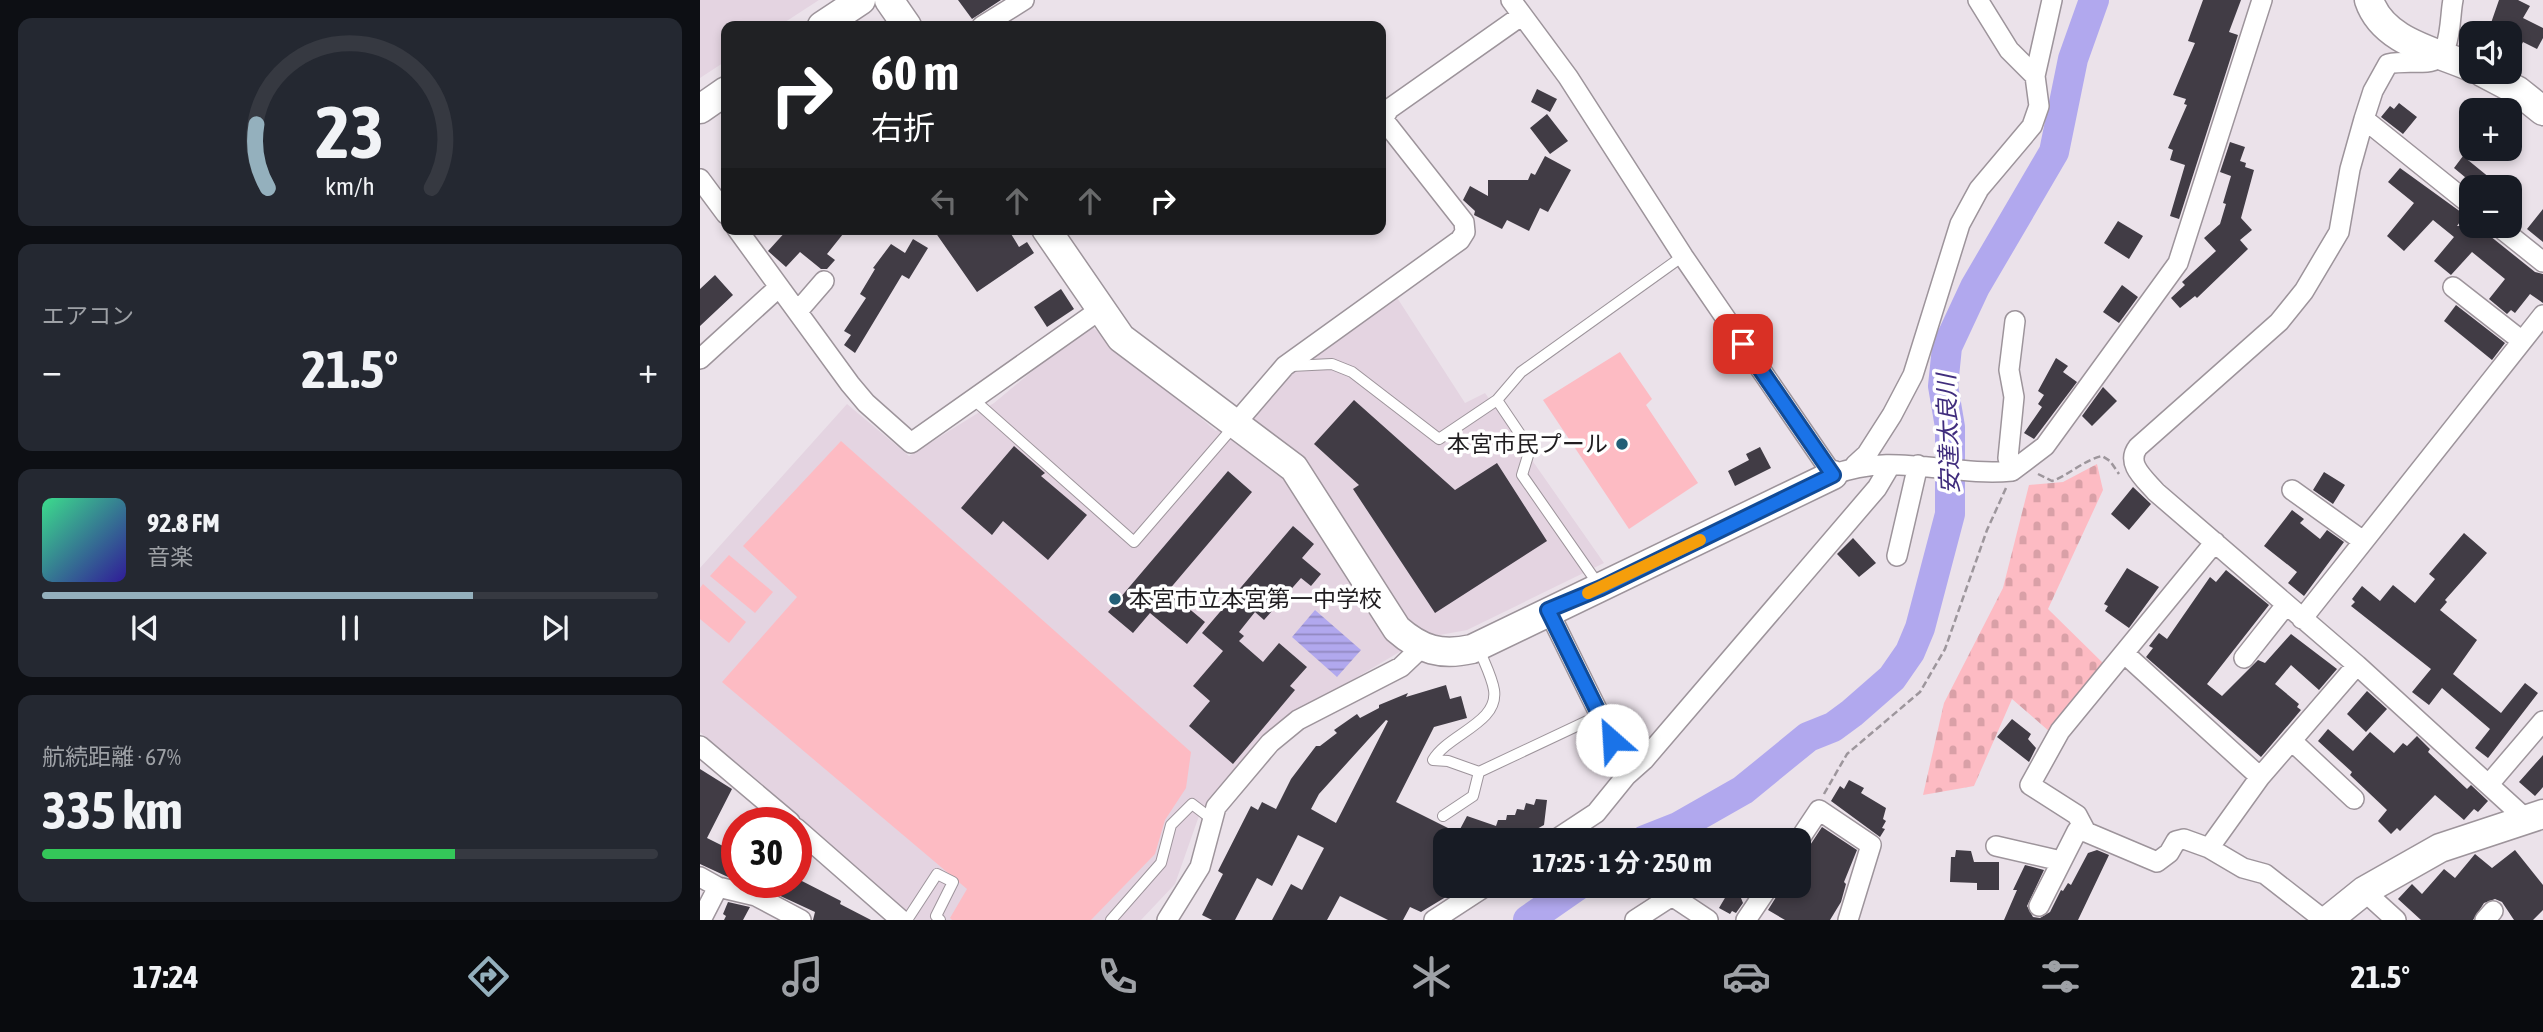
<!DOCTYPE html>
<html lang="ja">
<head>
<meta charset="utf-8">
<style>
  body { margin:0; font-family:"Asap Condensed","Noto Sans JP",sans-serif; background:#242831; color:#f1f3f6; height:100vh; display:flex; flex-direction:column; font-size:26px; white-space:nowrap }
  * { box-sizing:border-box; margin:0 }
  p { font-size:23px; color:#9ea1a6 }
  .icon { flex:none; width:38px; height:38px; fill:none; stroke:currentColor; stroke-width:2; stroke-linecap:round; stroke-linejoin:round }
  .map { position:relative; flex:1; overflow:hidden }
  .panel { display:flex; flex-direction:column; gap:18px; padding:18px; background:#0d0f14; width:700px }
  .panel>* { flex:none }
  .banner { position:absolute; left:21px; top:21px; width:665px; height:214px; border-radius:14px; box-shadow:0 4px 10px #0003; background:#202124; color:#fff; overflow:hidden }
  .tools { position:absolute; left:1759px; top:21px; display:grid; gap:14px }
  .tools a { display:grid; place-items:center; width:63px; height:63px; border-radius:14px; background:#171b24; box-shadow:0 4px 10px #0003; font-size:35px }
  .speed { position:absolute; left:21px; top:807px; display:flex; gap:14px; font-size:35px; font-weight:700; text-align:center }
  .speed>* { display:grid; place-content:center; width:91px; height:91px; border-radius:50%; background:#171b24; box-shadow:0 4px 10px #0003; line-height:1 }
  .speed .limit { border:10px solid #d22; background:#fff; color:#111 }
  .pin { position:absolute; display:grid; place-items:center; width:60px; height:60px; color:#fff; margin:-30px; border-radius:14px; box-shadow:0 4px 10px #0006 }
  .me { position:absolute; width:77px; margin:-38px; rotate:334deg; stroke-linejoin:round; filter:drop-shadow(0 0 5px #0008) }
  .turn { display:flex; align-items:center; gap:24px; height:147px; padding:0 35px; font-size:32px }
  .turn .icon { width:91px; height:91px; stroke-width:2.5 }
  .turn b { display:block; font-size:49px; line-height:60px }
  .lanes { display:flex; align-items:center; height:66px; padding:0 35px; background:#0003; justify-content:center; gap:35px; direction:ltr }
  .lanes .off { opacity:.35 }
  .big { font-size:52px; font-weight:700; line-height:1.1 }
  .panel .tile { flex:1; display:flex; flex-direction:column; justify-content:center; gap:10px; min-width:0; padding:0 24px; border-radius:14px; background:#242831 }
  .panel .dial { align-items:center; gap:0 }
  .dial svg { height:182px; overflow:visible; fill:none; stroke:#363941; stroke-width:7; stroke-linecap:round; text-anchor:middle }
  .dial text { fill:#f1f3f6; stroke:none }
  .song { display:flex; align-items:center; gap:21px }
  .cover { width:84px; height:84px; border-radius:10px; background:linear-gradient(135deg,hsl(150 70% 55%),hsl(250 70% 35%)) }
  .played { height:7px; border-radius:4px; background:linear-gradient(90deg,#94b0bd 70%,#363941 70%) }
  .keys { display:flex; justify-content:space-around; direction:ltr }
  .heat { display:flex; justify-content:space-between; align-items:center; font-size:38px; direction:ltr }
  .charge { height:10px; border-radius:5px; background:linear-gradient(90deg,#34c759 67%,#363941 0) }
  .trip { position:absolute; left:733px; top:828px; width:378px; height:70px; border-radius:14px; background:#171b24; box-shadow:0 4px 10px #0003; font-weight:700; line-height:70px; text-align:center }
  .menu { display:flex; height:112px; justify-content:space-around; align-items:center; background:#090b0e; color:#9ea1a6 }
  .menu .icon { width:49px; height:49px }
  .menu .active { color:#94b0bd }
  .menu b { font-size:32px; color:#f1f3f6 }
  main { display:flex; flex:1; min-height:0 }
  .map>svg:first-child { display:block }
  .built { fill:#e4d4e1 }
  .cemetery { fill:url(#cemetery-stones) }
  .pitch { fill:#fdbbc3 }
  .water { fill:url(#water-rules) }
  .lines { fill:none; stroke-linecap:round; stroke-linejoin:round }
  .river { stroke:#b1a8ee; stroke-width:30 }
  .building { fill:#413c45; fill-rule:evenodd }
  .lane-casing { stroke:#9d949b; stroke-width:12 }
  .street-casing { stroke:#9d949b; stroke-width:22 }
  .secondary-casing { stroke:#9d949b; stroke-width:31 }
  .path { stroke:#9d969c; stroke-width:2.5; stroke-dasharray:7 3.5; stroke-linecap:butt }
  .lane { stroke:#fff; stroke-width:10 }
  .street { stroke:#fff; stroke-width:19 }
  .secondary { stroke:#fff; stroke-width:28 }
  .route-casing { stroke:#114b97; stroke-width:18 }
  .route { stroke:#1a73e8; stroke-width:12 }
  .slow { stroke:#f59e0b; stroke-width:12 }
  .poi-dot { fill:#235f77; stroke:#fff; stroke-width:2.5 }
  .labels { text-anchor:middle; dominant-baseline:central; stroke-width:7; stroke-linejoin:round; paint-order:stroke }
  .poi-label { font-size:23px; fill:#201d20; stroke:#fff; text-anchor:end }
  .water-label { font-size:24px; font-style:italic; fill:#402d7d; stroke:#fff }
</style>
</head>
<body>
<main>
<section class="panel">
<div class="tile dial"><svg viewBox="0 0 100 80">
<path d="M14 69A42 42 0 1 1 86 69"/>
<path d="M14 69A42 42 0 0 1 9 41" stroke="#94b0bd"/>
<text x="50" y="56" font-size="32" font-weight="700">23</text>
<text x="50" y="72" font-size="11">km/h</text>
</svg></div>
<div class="tile"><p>エアコン</p>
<div class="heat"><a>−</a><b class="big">21.5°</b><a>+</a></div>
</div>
<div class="tile">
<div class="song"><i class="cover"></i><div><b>92.8 FM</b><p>音楽</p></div></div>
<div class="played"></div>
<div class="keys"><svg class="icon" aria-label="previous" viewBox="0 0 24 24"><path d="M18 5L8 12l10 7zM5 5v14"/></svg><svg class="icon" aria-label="pause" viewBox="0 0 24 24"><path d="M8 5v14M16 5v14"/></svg><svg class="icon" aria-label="next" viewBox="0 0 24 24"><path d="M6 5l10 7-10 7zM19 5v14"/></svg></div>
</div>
<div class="tile"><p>航続距離 · 67%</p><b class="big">335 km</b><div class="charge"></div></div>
</section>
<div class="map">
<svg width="1843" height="920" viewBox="0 0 1843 920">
  <defs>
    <pattern id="cemetery-stones" width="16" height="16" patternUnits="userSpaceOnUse" patternTransform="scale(1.75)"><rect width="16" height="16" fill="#fdbbc3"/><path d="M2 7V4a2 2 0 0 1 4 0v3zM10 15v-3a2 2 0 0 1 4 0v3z" fill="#d9a0a7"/></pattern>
    <pattern id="water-rules" width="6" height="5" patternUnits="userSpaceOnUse" patternTransform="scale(1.75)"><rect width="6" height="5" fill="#b1a8ee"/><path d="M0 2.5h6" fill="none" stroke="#9088c0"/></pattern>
  </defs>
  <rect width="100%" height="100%" fill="#ebe2ea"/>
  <path class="built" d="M0,0H119L79,26H26V61L0,78Z
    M696,296L765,403L785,393L904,563L767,630L723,638L578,724L500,813L475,884L441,920H216L0,732V568L147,404L209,456L294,403L389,324L516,431Z"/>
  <path class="cemetery" d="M1397,464L1403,490L1348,609L1405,665L1350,732L1312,699L1274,786L1223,795L1244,703L1303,588L1329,485L1363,482Z"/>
  <path class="pitch" d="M920,352L952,399L946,405L998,483L929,529L843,400Z
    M141,441L491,752L486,788L465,820L455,854L391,920H252L250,918L267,889L22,682L97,597L43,546Z
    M29,555L73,592L55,613L10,576Z
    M3,584L46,622L29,643L0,619V588Z"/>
  <path class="water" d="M615,610L661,650L637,677L592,637Z"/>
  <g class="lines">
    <path class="river" d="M945,840L978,827L1043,790L1108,737L1133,727L1152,713L1192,678L1210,652L1220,628L1250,514V427L1243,386L1247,347L1275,287L1354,152L1373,59L1394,0
      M828,920L877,886"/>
  </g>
  <path class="building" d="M258,0H301L272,19Z
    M1503,0H1541L1529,32L1538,35L1479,219L1470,216L1485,165L1470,160L1473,150L1468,148L1487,105L1484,104L1486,99L1473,95L1495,43L1488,41Z
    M1799,0H1818L1830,6L1823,18L1843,28V38L1837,49L1823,42L1810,67V33L1796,29L1798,27L1791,23Z
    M837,89L857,99L850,112L831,102Z
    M1699,103L1717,117L1703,134L1681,117L1690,106L1694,109Z
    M847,114L868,141L850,154L830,128Z
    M1530,142L1545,147L1540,161L1546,163L1545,167L1554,170L1541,218L1552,230L1540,240L1548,249L1497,298L1495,296L1480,308L1471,298L1485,285L1482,282L1516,251L1504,238L1520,224L1526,204L1523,203L1531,176L1520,172Z
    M845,156L871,170L848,212L840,208L829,231L807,220L802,229L774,215L775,211L763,200L770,186L788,196V180H828L831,173L835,175Z
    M1763,156L1801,187H1777L1754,168Z
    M1700,168L1765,215L1757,226H1786L1790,236L1835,272L1843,274V303L1830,294L1815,313L1811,310L1807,314L1789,299L1805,279L1772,252L1751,275L1734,261L1754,237L1733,220L1704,251L1687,236L1714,203L1688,182Z
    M1843,209V242L1827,229Z
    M1418,221L1443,236L1429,259L1404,243Z
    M88,229H147L127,254L135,260L127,269H121L100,252L86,267L68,251Z
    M233,229H308L319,247L327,242L334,253L277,292Z
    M213,239L228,248L209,279L202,275L155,353L144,345L151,335L144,331L166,298L160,294L175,269L173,268L191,244L205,253Z
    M15,275L33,295L0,326V289Z
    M1422,285L1438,297L1419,323L1403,312Z
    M361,289L374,309L347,327L334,307Z
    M1756,305L1805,343L1792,360L1744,321Z
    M1356,358L1368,366L1363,372L1377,382L1334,439L1324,433L1342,407L1338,404L1344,395L1338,391Z
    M1403,387L1417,401L1392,426L1382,416Z
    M654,400L755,490L797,463L847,541L735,613L653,489L659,485L614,444Z
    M314,446L345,473L341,476L387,515L348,560L303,521L292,535L261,508Z
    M1060,447L1071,468L1035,486L1028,471L1049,460L1046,454Z
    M528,471L552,492L468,591L505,622L487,644L450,613L433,633L408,612Z
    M1624,472L1645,485L1633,504L1613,490Z
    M1433,487L1451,504L1429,530L1411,514Z
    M1592,510L1604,519L1600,523L1620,539L1627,530L1644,542L1604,596L1588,583L1597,572L1564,546Z
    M593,526L614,544L602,558L621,574L611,586L601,578L564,620L555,612L539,632L544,636L539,641L563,662L579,643L607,667L590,686L595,690L533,764L489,726L510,701L493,686L523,651L502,633Z
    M1764,533L1787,553L1745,600L1747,602L1740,610L1777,640L1753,674L1801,713L1825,683L1838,693L1788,758L1775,748L1790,729L1742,688L1729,705L1712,692L1731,669L1651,606L1655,602L1652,599L1662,586L1680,601L1693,585L1715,603L1735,579L1729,574Z
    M1153,538L1176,563L1159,577L1137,554Z
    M1427,568L1459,587L1429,628L1405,611L1408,606L1404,604Z
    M1526,570L1569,605L1507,684L1522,696L1558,660L1565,663L1591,634L1637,669L1619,690L1591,665L1575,684L1599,704L1597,707L1601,710L1561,757L1446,657L1453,648L1449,646L1459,633L1467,639L1510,577L1516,582Z
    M746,685L750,699L761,696L767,718L734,727L696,802L758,833L767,816L796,826L798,820H806L807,815H815L817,809L824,810L826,803L834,805L836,799L847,800L844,825L817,840H746V886H764L721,912L710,907L703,920H688L640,896L627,920H572L591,884L602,890L624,848L598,835L572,886L557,878L535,920H512L502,915L523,874L518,871L551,806L558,810L562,802L576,809L591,779L616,746H620L637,733L634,730L657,714L660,718L679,708V705L708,693L706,697ZM686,720L688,721L636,823L611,809L619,794Z
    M1667,691L1687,709L1666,732L1647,714Z
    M1312,719L1331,734L1328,739L1336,748L1329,762L1297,737Z
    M1628,729L1653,751L1670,732L1694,753L1703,743L1707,746L1717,736L1730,749L1728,752L1767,789L1771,785L1788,801L1778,812L1774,809L1764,820L1735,795L1700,831L1697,828L1691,834L1678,821L1687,810L1650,775L1652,772L1618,741Z
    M1843,755V787L1835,796L1819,782Z
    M0,769L32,789L7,838L37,853L28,877L0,864Z
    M1149,780L1164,788L1161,793L1186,808L1183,819L1186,821L1182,828L1185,829L1180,837L1131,801L1140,786L1144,789Z
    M1122,827L1157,850L1144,882L1146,884L1141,902L1130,920H1085L1068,910L1083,886H1099V862Z
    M1256,850L1271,851L1274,862H1299V890H1277V883L1250,882L1251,857H1255Z
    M1397,850L1409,855L1378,920H1304L1317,890H1313L1325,865L1344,870L1327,906L1333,917L1340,918L1350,912L1361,890L1363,891L1368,883L1371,885L1388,853Z
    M1815,850L1843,885V910L1833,920H1814L1802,902L1795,899L1784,903L1773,920H1721L1698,899L1712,884L1722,894L1744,869L1755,878L1775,854L1792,868Z
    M96,878L141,901L140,904L171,920H113L115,912L50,882H96Z
    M1032,886H1049L1041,898L1043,903L1036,913L1032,911L1030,914L1019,908Z
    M28,902L50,907L43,920H24L26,916L23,914Z"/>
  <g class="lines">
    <g class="lane-casing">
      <path id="lane" d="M591,366L632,364L652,372L739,439L797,400L821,372L983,256
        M273,399L434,542L535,425
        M797,400L830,449L822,475L898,584
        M779,649C784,662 792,677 794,690C799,723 748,734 733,760L748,761L779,772L900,715
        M743,816L773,796L779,772
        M207,920L237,874L253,882L236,916L240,920
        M411,920L461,863L471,825L492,804L513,820"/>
    </g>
    <g class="street-casing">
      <path id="street" d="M811,0L868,77L983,256L1133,475C1190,451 1252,477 1312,471L1345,446L1478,263L1562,0
        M1753,0C1749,18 1753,60 1727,62C1714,63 1702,61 1688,64L1673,91L1664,119L1771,205
        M282,26L324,0
        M1335,76L1352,0
        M1664,119L1650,169L1639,232L1604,291L1579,322L1438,447C1425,464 1445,479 1456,492L1657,665L1826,819
        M0,179L26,214
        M1798,226L1843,262
        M37,229L150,384L166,403L211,443L401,309
        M1753,287L1822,341
        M98,311L124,281
        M0,359L79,287
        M536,423L585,366L760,240L765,232L764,222L683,119L689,109L821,16
        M1155,465L1167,454L1192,415L1213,375L1260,224L1279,189L1332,126L1339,106L1335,76L1309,50L1278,0
        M1312,471L1308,458L1314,397L1309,370L1315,321
        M1592,490L1663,541
        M1197,556L1218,465
        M848,610L924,764L926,776L896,813L855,840
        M1602,619L1843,315
        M1425,654L1560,777
        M1544,658L1586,605
        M1592,741L1654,799
        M0,746L90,822
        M926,776L944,760L1177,488L1190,466
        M1789,784L1843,721
        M96,828L201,920
        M1386,832L1377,815L1330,785L1360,731L1515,542
        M1099,840L1119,810L1171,845L1148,920
        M1296,846L1361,861
        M0,877L18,887L56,896L101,920
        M1664,891L1696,920
        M1339,906L1377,831L1386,832L1457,862L1469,853L1476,841L1484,839L1509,848
        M1,920L18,887
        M467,920L500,867L516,807L570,743L598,720L701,667L722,647
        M734,920L786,886
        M935,920L972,896L1008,920
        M1046,920L1069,886
        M1624,920L1565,874L1543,868L1509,848L1560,777L1657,665
        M1785,920L1793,911"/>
    </g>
    <g class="secondary-casing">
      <path id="secondary" d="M189,0L207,26
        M1669,0C1683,42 1735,51 1771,67
        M122,26L161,0
        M1782,72L1818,91L1843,111
        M0,109L26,91
        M346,229L421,338L594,468L697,629C721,650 741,656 772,649L1133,475
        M1628,920L1664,891L1740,848L1843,814"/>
    </g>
    <path class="path" d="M1338,474L1352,481C1369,475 1384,460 1402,456L1410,461L1419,474
      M1124,794L1147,754L1220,692L1245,649L1287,530L1306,488"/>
    <use href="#lane" class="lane"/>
    <use href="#street" class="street"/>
    <use href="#secondary" class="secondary"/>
  </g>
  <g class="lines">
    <g class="route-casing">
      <path id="route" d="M912,740L848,610L901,588L1133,475L1043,344"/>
    </g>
    <use href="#route" class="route"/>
    <path class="slow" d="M888,593L1000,540"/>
  </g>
  <g class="poi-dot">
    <circle cx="922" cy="444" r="7"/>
    <circle cx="415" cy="599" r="7"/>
  </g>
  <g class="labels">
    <g class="poi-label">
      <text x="908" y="444">本宮市民プール</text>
      <text x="429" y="599" text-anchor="start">本宮市立本宮第一中学校</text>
    </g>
    <g class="water-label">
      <text transform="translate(1248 434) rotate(-92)">安達太良川</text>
    </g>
  </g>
</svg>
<div class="tools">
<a><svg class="icon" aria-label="sound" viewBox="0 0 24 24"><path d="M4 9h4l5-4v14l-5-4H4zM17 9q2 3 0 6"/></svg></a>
<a>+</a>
<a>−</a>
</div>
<div class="speed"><div class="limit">30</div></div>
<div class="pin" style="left:1043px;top:344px;background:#d93025"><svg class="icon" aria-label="arrive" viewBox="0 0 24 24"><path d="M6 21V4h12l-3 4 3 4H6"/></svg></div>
<svg class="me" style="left:912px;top:740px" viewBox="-20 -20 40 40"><circle r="19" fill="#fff"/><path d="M0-13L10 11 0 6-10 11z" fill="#1a73e8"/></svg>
<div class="trip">17:25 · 1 分 · 250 m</div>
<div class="banner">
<div class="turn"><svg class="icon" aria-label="right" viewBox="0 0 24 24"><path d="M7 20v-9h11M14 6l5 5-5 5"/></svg><div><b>60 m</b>右折</div></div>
<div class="lanes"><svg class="icon off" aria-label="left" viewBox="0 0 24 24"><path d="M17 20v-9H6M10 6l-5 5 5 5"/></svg><svg class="icon off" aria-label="ahead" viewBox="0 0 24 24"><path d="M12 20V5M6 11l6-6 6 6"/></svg><svg class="icon off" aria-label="ahead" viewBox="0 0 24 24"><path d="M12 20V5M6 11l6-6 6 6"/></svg><svg class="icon" aria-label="right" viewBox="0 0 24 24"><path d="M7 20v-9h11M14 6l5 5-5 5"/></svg></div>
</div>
</div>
</main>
<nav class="menu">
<b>17:24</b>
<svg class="icon active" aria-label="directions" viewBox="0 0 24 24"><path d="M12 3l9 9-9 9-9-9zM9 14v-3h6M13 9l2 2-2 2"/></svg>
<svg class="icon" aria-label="music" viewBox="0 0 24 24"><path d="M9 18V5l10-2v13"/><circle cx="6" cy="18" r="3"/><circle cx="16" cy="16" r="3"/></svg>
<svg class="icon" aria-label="phone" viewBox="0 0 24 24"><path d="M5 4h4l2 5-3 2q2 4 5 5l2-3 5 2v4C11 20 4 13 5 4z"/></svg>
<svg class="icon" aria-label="climate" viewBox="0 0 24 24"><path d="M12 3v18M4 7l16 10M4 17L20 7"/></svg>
<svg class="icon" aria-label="car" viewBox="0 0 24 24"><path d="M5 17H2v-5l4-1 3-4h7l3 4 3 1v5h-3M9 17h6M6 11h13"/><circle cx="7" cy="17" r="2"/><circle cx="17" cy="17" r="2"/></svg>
<svg class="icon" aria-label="filters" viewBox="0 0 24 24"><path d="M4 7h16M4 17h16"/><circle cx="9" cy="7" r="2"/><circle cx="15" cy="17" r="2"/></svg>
<b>21.5°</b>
</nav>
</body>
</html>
